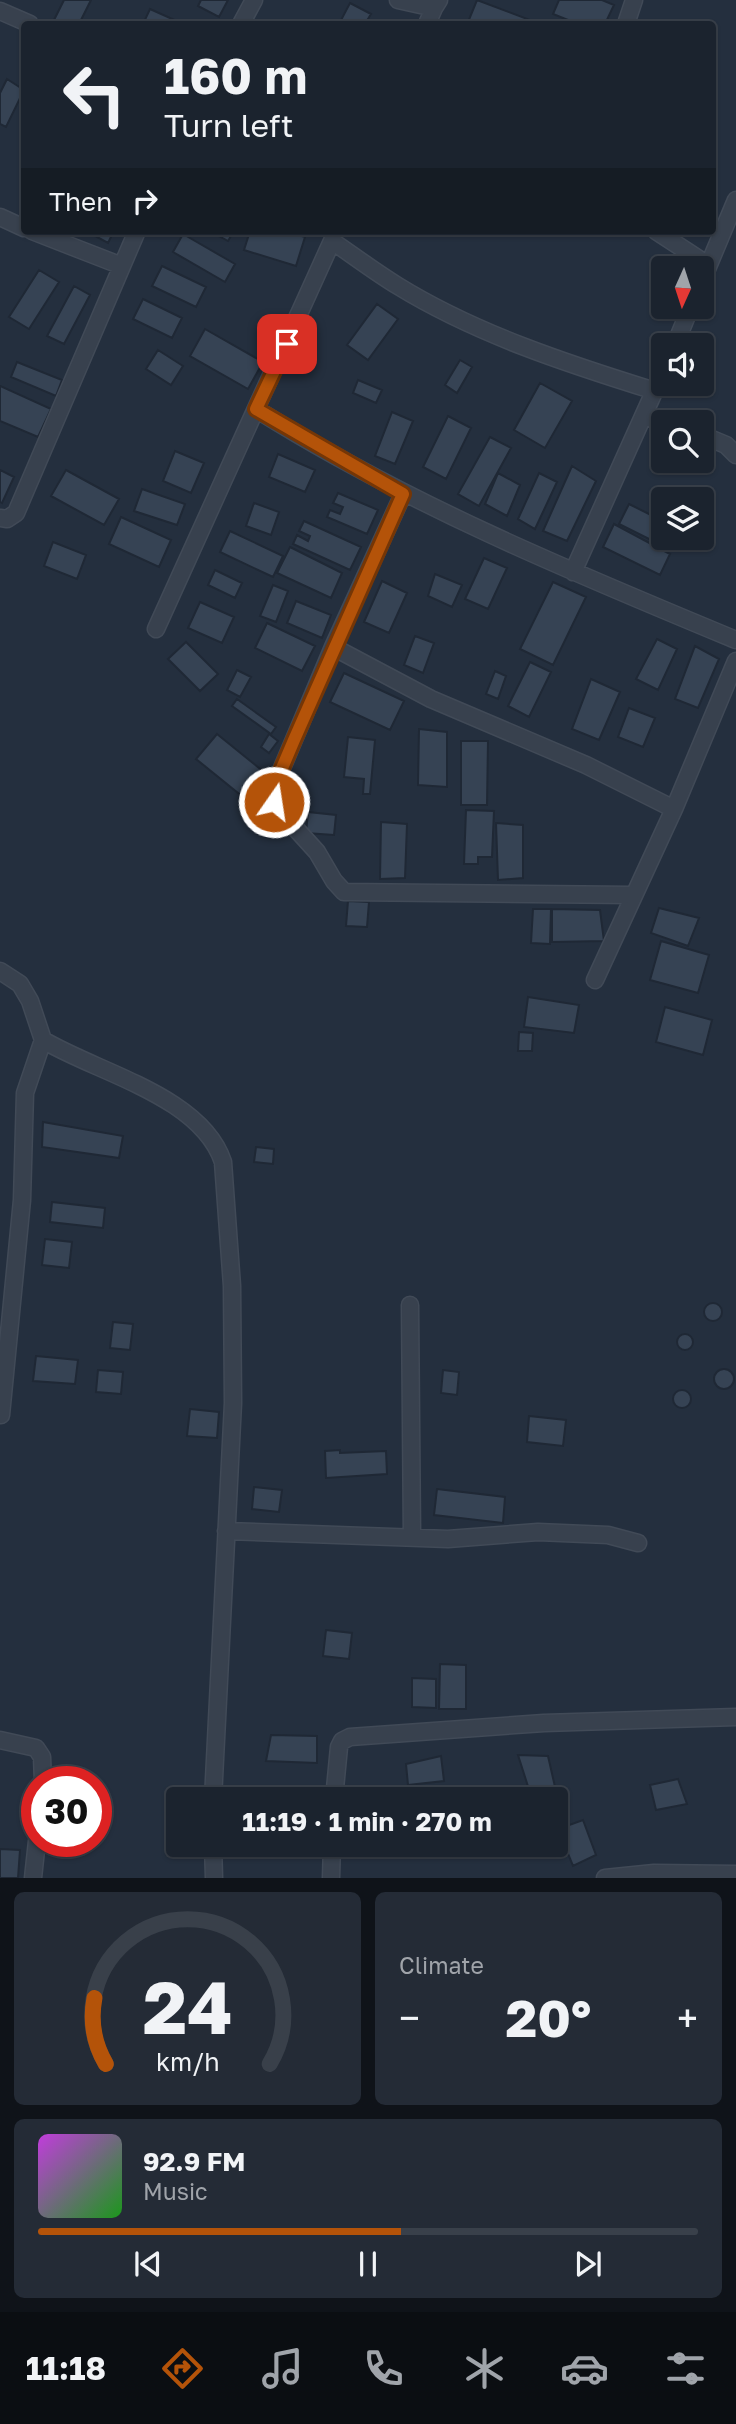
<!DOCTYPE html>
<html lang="en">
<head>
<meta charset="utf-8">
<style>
  body { margin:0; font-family:"Golos Text",sans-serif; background:#242b36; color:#f1f3f6; height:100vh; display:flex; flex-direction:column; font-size:26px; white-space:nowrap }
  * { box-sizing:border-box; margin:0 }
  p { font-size:23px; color:#a0a4aa }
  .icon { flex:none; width:38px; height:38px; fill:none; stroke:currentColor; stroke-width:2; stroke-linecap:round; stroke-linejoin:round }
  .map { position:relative; height:1878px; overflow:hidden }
  .sheet { display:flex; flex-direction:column; gap:14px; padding:14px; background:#0f1319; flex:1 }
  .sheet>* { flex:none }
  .guide { position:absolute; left:21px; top:21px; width:695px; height:214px; border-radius:7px; box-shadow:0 2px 5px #0004,0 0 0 2px #39404a; background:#1b232e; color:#f1f3f6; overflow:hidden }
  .needle { width:46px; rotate:183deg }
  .tools { position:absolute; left:651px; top:256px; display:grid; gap:14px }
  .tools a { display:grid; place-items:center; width:63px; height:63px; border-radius:7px; background:#1b232e; box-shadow:0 2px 5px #0004,0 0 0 2px #39404a; font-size:35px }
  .speed { position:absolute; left:21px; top:1766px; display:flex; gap:14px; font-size:35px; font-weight:700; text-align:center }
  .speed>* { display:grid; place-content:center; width:91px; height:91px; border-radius:50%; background:#1b232e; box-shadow:0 2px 5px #0004,0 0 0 2px #39404a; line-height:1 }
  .speed .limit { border:10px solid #d22; background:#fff; color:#111 }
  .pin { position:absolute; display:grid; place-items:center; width:60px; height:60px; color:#fff; margin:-30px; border-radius:14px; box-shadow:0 4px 10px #0006 }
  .me { position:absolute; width:77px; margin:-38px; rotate:13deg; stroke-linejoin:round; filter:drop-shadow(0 0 5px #0008) }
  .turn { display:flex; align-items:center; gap:24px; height:147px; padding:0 28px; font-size:32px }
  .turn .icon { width:91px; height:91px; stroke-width:2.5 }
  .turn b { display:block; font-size:49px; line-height:60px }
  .then { display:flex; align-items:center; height:66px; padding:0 28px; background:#0003; gap:14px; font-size:26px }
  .big { font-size:52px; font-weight:700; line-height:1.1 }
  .sheet .widget { flex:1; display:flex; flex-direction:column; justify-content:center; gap:10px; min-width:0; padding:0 24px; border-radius:10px; background:#242b36 }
  .sheet .dial { align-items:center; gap:0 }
  .dial svg { height:182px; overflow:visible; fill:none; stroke:#39404a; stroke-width:7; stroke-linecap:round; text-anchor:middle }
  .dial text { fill:#f1f3f6; stroke:none }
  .song { display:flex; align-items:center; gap:21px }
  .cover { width:84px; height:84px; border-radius:10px; background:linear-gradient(135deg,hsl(290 70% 55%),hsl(120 70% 35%)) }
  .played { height:7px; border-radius:4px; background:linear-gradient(90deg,#b45309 55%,#39404a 55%) }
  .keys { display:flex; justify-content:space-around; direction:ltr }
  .heat { display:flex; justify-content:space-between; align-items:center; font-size:38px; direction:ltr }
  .sheet .tiles { flex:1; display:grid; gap:14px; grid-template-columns:1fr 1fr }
  .widget:last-child { grid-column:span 2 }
  .trip { position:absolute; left:166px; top:1787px; width:402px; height:70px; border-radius:7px; background:#1b232e; box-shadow:0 2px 5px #0004,0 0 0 2px #39404a; font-weight:700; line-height:70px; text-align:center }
  .tab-bar { display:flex; height:112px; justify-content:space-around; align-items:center; background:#0b0e12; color:#a0a4aa }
  .tab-bar .icon { width:49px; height:49px }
  .tab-bar .current { color:#b45309 }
  .tab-bar b { font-size:32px; color:#f1f3f6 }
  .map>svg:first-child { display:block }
  .building { fill:#364354; stroke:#1f2835; stroke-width:2 }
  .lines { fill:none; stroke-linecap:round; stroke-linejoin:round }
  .minor-casing { stroke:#414a57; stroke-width:19 }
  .minor { stroke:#38414e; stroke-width:16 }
  .route-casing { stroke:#753606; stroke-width:18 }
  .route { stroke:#b45309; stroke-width:12 }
</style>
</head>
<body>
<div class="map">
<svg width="736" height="1878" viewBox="0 0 736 1878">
  <rect width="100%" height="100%" fill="#242f3e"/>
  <path class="building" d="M64,0H91L79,24H52Z
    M201,0H228L219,17L198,6Z
    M477,0L530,20L528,24L468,22Z
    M559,0H602L614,5L605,24H578L553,14Z
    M350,3L371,14L365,24L340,22Z
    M150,9L179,22L178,24H143Z
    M7,79L24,90L6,127L0,124V93Z
    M86,231H114L108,243Z
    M210,231H234L228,241Z
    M250,231H286L305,237L296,266L244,250Z
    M183,234L235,264L225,282L173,252Z
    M162,266L206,287L196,307L152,286Z
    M39,270L59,282L29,329L9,317Z
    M74,286L90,295L64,344L47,336Z
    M143,299L182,318L172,338L133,319Z
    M377,304L398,319L368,360L347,345Z
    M205,329L263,362L248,389L190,356Z
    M158,350L183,366L171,385L146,369Z
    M460,360L472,367L457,393L445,385Z
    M17,362L62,380L56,396L11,377Z
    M358,380L382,390L376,403L353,393Z
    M540,383L572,401L545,448L514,430Z
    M0,386L51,409L38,437L0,421Z
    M392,412L413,421L395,464L375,456Z
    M448,416L471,428L446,479L423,467Z
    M490,437L511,448L479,506L458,494Z
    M175,451L204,463L191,493L163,481Z
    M278,454L315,470L305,492L269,477Z
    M572,466L596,481L567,541L543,531Z
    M0,470L14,477L2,503L0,502Z
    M66,470L119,499L104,525L51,496Z
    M498,473L520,485L507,516L485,504Z
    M539,473L557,482L535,529L518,519Z
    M142,489L185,504L177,525L134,511Z
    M338,493L378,510L367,534L327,517L330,510L340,514L343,507L333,503Z
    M254,503L279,512L271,535L246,526Z
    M629,504L663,521L665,537L661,545L619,524Z
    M121,517L171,540L159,567L109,544Z
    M304,521L361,547L350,570L293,544L297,535L308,541L310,536L299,531Z
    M614,524L670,554L660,575L603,547Z
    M230,531L283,556L273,577L220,552Z
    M53,542L86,555L77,579L44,566Z
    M290,547L342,573L331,598L277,573Z
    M484,558L507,568L488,609L465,599Z
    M215,570L242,583L235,598L208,585Z
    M435,574L462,585L452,607L428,596Z
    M382,581L407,593L389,633L364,622Z
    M553,582L586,597L553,665L520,649Z
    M273,585L288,591L276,622L260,616Z
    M296,601L331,615L322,638L287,623Z
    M200,602L234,617L222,643L188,628Z
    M267,623L315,646L302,671L255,648Z
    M415,636L434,643L423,673L404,665Z
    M657,639L677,649L658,690L636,679Z
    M186,642L218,674L200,691L168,659Z
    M695,646L719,659L698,708L675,699Z
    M530,662L551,672L529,717L508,706Z
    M237,670L251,677L240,697L227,690Z
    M495,671L506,676L498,699L486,694Z
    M344,673L404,701L390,730L330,702Z
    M591,679L620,692L599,740L572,729Z
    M237,699L276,727L271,734L232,706Z
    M629,708L655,718L643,747L618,737Z
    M419,729L447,732V787L418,785Z
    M217,734L264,772L243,797L196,759Z
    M269,734L278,741L269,753L261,747Z
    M348,737L375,740L370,794H363L364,779L344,777Z
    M461,741H488L487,805H461Z
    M466,810L494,811L492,857H478V864H464Z
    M308,812L336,815L334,835L306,833Z
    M381,822L407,824L405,878L380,879Z
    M496,823L523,825V878L498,880Z
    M348,901L369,902L367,927L346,926Z
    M659,908L699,918L688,946L651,933Z
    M533,909H551L550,944L531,943Z
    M552,909L600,910L604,941L552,942Z
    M661,941L709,955L698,993L650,980Z
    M528,997L579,1005L574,1033L524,1027Z
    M665,1007L712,1020L703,1055L656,1042Z
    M519,1032L533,1033L532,1051H518Z
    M43,1122L123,1136L119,1158L42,1147Z
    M256,1147L274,1149L273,1164L254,1162Z
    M52,1202L105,1208L103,1228L50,1222Z
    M45,1239L72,1242L69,1268L42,1265Z
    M704 1312a9 9 0 1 1 18 0a9 9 0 1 1-18 0Z
    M113,1322L133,1324L130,1350L110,1348Z
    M677 1342a8 8 0 1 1 16 0a8 8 0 1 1-16 0Z
    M36,1356L78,1360L75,1384L33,1381Z
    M714 1379a10 10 0 1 1 20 0a10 10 0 1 1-20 0Z
    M98,1370L123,1372L121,1394L96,1392Z
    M443,1370L459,1372L457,1395L441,1393Z
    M673 1399a9 9 0 1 1 18 0a9 9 0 1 1-18 0Z
    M190,1409L219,1412L217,1438L187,1436Z
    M529,1416L566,1420L563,1446L527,1442Z
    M340,1450V1453L386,1451L387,1474L326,1478L325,1451Z
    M254,1487L282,1490L279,1512L252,1509Z
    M437,1489L505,1497L503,1523L434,1515Z
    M326,1630L352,1633L349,1659L323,1656Z
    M440,1664L466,1665V1709H439Z
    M412,1678L436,1679V1708L412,1707Z
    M271,1735L317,1736V1763L266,1761Z
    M518,1755L548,1756L558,1800L532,1799Z
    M441,1756L444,1781L408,1785L406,1764Z
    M678,1779L687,1804L656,1810L650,1785Z
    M583,1820L596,1855L573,1866L558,1829Z
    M0,1849L20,1850L18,1878H0Z"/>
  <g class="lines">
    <g class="minor-casing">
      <path id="minor" d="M398,0L434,8L439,0
        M0,11L30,24
        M241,24L254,0
        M427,24L434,8
        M626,24L634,0
        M0,217L24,228
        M32,231L122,266
        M656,231L708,265
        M702,281L736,200
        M675,345L691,306
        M256,409C407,504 572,572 736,640
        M645,416L663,422
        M702,435L726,445L736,455
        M403,494L333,647L274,787V802L278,809L317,852L334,881L344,892L632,895
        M0,518L7,519L16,513L137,231
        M573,572L663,372
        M156,629L332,241C354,256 375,272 398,286C476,334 568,364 655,391
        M333,647L431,699L586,765L674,809
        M0,971L20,984L30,1001L43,1040L25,1093L22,1200L1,1415
        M595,980L674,809L736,661
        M43,1040C98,1073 201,1096 223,1162L232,1286L233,1403L213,1799
        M410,1305L412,1537
        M226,1531L448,1539L538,1532L608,1535L638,1543
        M0,1740L36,1748L42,1757L43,1782
        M334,1799L339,1747L342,1741L350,1737L544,1723L736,1717
        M213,1844L214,1878
        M33,1878L37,1841
        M331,1878L332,1844
        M605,1878L654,1873L736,1874"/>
    </g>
    <use href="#minor" class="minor"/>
  </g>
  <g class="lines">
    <g class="route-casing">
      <path id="route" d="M274,802V787L294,740L403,494L256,409L287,344"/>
    </g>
    <use href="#route" class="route"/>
  </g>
</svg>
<div class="tools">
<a><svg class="needle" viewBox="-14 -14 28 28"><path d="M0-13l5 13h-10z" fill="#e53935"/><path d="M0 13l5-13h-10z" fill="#a0a4aa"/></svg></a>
<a><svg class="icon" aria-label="sound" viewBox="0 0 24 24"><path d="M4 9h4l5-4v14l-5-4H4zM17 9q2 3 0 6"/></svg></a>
<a><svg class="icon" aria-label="search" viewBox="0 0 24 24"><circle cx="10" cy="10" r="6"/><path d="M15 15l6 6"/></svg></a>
<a><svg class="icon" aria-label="layers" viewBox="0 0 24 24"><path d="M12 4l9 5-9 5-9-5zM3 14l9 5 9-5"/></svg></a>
</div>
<div class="speed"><div class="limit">30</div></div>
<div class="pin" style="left:287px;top:344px;background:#d93025"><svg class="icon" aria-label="arrive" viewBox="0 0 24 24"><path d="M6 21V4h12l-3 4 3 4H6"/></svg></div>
<svg class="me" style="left:274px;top:802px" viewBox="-20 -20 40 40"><circle r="17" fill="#b45309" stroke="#fff" stroke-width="3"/><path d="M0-11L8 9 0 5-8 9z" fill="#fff"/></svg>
<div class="trip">11:19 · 1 min · 270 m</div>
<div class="guide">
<div class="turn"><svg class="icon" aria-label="left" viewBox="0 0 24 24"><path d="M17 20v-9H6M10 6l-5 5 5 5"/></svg><div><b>160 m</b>Turn left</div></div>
<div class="then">Then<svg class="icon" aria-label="right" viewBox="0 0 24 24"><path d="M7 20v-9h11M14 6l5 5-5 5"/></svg></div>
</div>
</div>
<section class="sheet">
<div class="tiles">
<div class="widget dial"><svg viewBox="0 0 100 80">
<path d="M14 69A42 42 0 1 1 86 69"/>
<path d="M14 69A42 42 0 0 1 9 40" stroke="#b45309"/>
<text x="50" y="56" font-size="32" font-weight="700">24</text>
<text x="50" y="72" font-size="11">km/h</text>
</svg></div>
<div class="widget"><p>Climate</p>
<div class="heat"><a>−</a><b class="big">20°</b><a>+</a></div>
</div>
<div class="widget">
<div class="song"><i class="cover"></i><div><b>92.9 FM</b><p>Music</p></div></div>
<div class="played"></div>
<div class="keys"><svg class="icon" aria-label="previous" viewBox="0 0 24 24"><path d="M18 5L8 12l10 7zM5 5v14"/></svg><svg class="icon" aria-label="pause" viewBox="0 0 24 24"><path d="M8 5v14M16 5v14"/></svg><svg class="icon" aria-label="next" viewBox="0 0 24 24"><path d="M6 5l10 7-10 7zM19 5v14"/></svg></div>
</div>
</div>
</section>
<nav class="tab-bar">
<b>11:18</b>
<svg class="icon current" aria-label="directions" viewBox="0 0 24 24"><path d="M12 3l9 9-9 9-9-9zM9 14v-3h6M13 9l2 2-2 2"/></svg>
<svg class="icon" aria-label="music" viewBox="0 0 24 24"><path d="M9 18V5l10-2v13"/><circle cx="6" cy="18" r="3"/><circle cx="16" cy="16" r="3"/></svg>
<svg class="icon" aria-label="phone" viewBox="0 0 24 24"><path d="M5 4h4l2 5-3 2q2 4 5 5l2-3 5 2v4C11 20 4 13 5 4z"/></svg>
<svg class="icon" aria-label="climate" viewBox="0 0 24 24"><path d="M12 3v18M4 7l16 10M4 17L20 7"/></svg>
<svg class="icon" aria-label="car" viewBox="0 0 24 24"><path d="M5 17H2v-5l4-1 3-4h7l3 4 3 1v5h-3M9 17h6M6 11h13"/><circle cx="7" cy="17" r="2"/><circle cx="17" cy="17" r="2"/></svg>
<svg class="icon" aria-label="filters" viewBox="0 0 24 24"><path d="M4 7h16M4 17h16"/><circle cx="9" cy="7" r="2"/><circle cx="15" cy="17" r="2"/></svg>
</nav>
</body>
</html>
